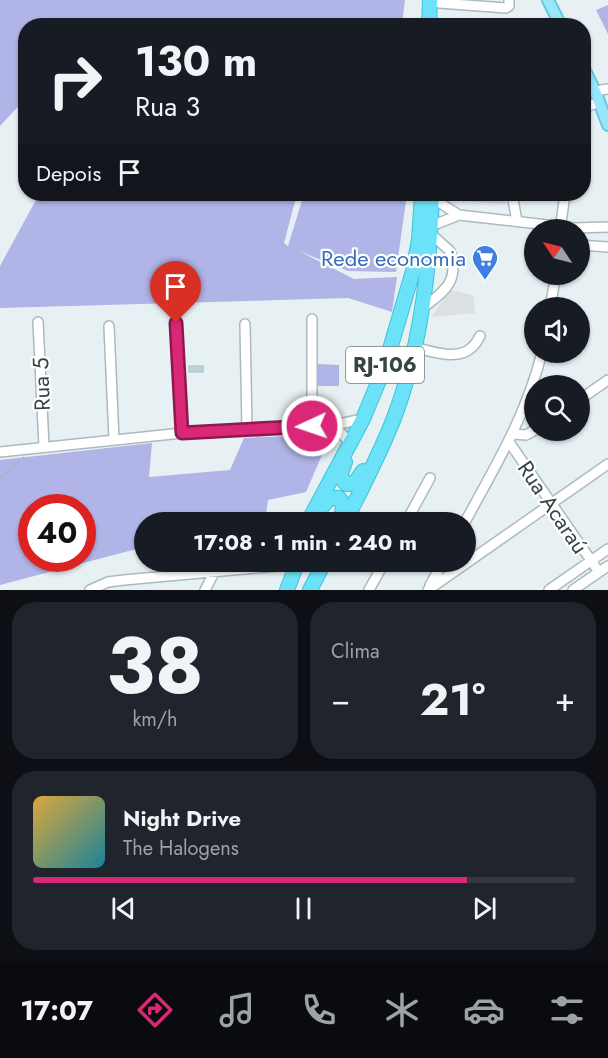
<!DOCTYPE html>
<html lang="pt">
<head>
<meta charset="utf-8">
<style>
  body { margin:0; font-family:Jost,sans-serif; background:#20242c; color:#f1f3f6; height:100vh; display:flex; flex-direction:column; font-size:22px; white-space:nowrap }
  * { box-sizing:border-box; margin:0 }
  p { font-size:20px; color:#9ea1a6 }
  .icon { flex:none; width:33px; height:33px; fill:none; stroke:currentColor; stroke-width:2; stroke-linecap:round; stroke-linejoin:round }
  .map { position:relative; height:590px; overflow:hidden }
  .side { display:flex; flex-direction:column; gap:12px; padding:12px; background:#0d0f14; flex:1 }
  .side>* { flex:none }
  .top-card { position:absolute; left:18px; top:18px; width:573px; height:183px; border-radius:24px; box-shadow:0 2px 4px #0004; background:#171b24; color:#f1f3f6; overflow:hidden }
  .needle { width:39px; rotate:305deg }
  .controls { position:absolute; left:524px; top:219px; display:grid; gap:12px }
  .controls a { display:grid; place-items:center; width:66px; height:66px; border-radius:50%; background:#171b24; box-shadow:0 2px 4px #0004; font-size:30px }
  .speed { position:absolute; left:18px; top:494px; display:flex; gap:12px; font-size:30px; font-weight:700; text-align:center }
  .speed>* { display:grid; place-content:center; width:78px; height:78px; border-radius:50%; background:#171b24; box-shadow:0 2px 4px #0004; line-height:1 }
  .speed .limit { border:9px solid #d22; background:#fff; color:#111 }
  .pin { position:absolute; display:grid; place-items:center; width:51px; height:51px; color:#fff; margin:-62px -26px; border-radius:50% 50% 50% 0; rotate:-45deg; box-shadow:0 0 6px #0007 }
  .pin .icon { rotate:45deg }
  .me { position:absolute; width:66px; margin:-33px; rotate:267deg; stroke-linejoin:round; filter:drop-shadow(0 0 4px #0008) }
  .turn { display:flex; align-items:center; gap:21px; height:126px; padding:0 18px; font-size:27px }
  .turn .icon { width:78px; height:78px; stroke-width:2.5 }
  .turn b { display:block; font-size:42px; line-height:51px }
  .then { display:flex; align-items:center; height:57px; padding:0 18px; background:#0003; gap:12px; font-size:22px }
  .big { font-size:45px; font-weight:700; line-height:1.1 }
  .side .widget { flex:1; display:flex; flex-direction:column; justify-content:center; gap:9px; min-width:0; padding:0 21px; border-radius:24px; background:#20242c }
  .side .dial { align-items:center; gap:0 }
  .dial b { font-size:78px; line-height:1 }
  .song { display:flex; align-items:center; gap:18px }
  .cover { width:72px; height:72px; border-radius:9px; background:linear-gradient(135deg,hsl(40 70% 55%),hsl(190 70% 35%)) }
  .played { height:6px; border-radius:3px; background:linear-gradient(90deg,#db2777 80%,#363941 80%) }
  .keys { display:flex; justify-content:space-around; direction:ltr }
  .heat { display:flex; justify-content:space-between; align-items:center; font-size:33px; direction:ltr }
  .side .tiles { flex:1; display:grid; gap:12px; grid-template-columns:1fr 1fr }
  .widget:last-child { grid-column:span 2 }
  .trip { position:absolute; left:134px; top:512px; width:342px; height:60px; border-radius:30px; background:#171b24; box-shadow:0 2px 4px #0004; font-weight:700; line-height:60px; text-align:center }
  .tab-bar { display:flex; height:96px; justify-content:space-around; align-items:center; background:#090b0e; color:#9ea1a6 }
  .tab-bar .icon { width:42px; height:42px }
  .tab-bar .selected { color:#db2777 }
  .tab-bar b { font-size:27px; color:#f1f3f6 }
  .map>svg:first-child { display:block }
  .industrial { fill:#d9e2e2 }
  .green { fill:#b1b4e6; fill-rule:evenodd }
  .parking { fill:#dce0e1 }
  .building { fill:#bdd2d4; stroke:#b0cbce; stroke-width:1.5 }
  .lines { fill:none; stroke-linecap:round; stroke-linejoin:round }
  .minor-casing { stroke:#aabbbe; stroke-width:12 }
  .major-casing { stroke:#68c9df; stroke-width:14 }
  .highway-casing { stroke:#3cc4d7; stroke-width:16 }
  .path { stroke:#9cbabf; stroke-width:1.5; stroke-dasharray:3 3; stroke-linecap:butt }
  .minor { stroke:#fff; stroke-width:9 }
  .major { stroke:#98e6fa; stroke-width:10 }
  .highway { stroke:#6ce2f8; stroke-width:14 }
  .route-casing { stroke:#8e194d; stroke-width:15 }
  .route { stroke:#db2777; stroke-width:10 }
  .labels { text-anchor:middle; dominant-baseline:central; stroke-width:4.5; stroke-linejoin:round; paint-order:stroke }
  .shield { fill:#fff; stroke:#727c7d; stroke-width:1.5 }
  .shield-label { font-size:21px; font-weight:bold; fill:#364445 }
  .shop-label { font-size:22px; fill:#366cbe; stroke:#fff; text-anchor:end }
  .street-label { font-size:22px; fill:#364445; stroke:#fff }
</style>
</head>
<body>
<div class="map">
<svg width="608" height="590" viewBox="0 0 608 590">
  <rect width="100%" height="100%" fill="#e7f1f3"/>
  <path class="industrial" d="M445,194H505V204L453,200Z"/>
  <path class="green" d="M0,0H405L402,25L26,26L25,99L0,126Z
    M608,5V34L596,10Z
    M481,19L524,24V25H481Z
    M149,194H297L284,243L288,246L304,194H407L396,272L348,271L299,251L354,279L397,277L392,312L348,298L0,308V266L37,198Z
    M317,364L339,365V386H316Z
    M331,434L306,492L268,500L265,522H200L199,516L185,518L186,522H144V547L0,585V460L152,443L149,477L230,470L244,438ZM32,507H82V558H32Z
    M216,561H261L260,566L216,565Z"/>
  <path class="parking" d="M450,290L473,295L475,313L431,317Z"/>
  <path class="building" d="M189,366H203V372H189Z"/>
  <g class="lines">
    <g class="minor-casing">
      <path id="minor" d="M439,3L506,8L509,6V0
        M595,91L608,89
        M584,108L599,102
        M512,194L517,221
        M432,198L459,215L574,228L608,227
        M431,226L459,215
        M560,230L565,194
        M579,245L608,247
        M423,308C444,291 460,282 450,251L430,233
        M550,308L556,274
        M38,322L44,447
        M176,323L182,433
        M245,324L247,430
        M109,326L114,440
        M414,347C429,351 458,361 471,348C475,345 478,340 480,336
        M579,400L608,380
        M334,425L349,442
        M312,426V319
        M513,434L526,435L535,430
        M509,442L599,572
        M0,452L182,433L334,425L363,419
        M406,522L430,478
        M465,522C495,467 527,414 542,352
        M430,585L444,561
        M90,590L108,582L124,580L289,565
        M205,590L215,571
        M369,590L385,561
        M428,590L608,464
        M549,590L608,549
        M573,590L608,566"/>
    </g>
    <g class="major-casing">
      <path id="major" d="M548,0L561,26
        M584,69L595,91L608,125"/>
    </g>
    <g class="highway-casing">
      <path id="highway" d="M429,26L430,0
        M345,462L340,476L346,484L355,483L363,471
        M319,510L330,498H339C345,505 343,512 339,520
        M308,522L363,419L385,366L413,271L419,240L422,194
        M345,522C362,488 380,454 394,418C421,347 430,269 432,194
        M287,590L298,561
        M310,590L325,561"/>
    </g>
    <path class="path" d="M0,478L24,457"/>
    <use href="#minor" class="minor"/>
    <use href="#major" class="major"/>
    <use href="#highway" class="highway"/>
  </g>
  <g class="lines">
    <g class="route-casing">
      <path id="route" d="M176,323L182,433L312,426"/>
    </g>
    <use href="#route" class="route"/>
  </g>
  <defs>
    <g id="supermarket-pin" transform="scale(1.35)"><path d="M0 17L-7.5 6A9.5 9.5 0 1 1 7.5 6Z" fill="#3f7fe0" stroke="#fff"/><path d="M-6-5.5h2.5l.6 2H6L4.5 2H-2.5L-4.4-4H-6ZM-1.5 3.2a1.3 1.3 0 1 0 .1 0ZM3 3.2a1.3 1.3 0 1 0 .1 0Z" fill="#fff"/></g>
  </defs>
  <g fill-rule="evenodd">
    <use href="#supermarket-pin" x="485" y="258"/>
  </g>
  <g class="labels">
    <rect class="shield" x="346" y="347" width="78" height="36" rx="4.5"/>
    <g class="shield-label">
      <text x="385" y="365">RJ-106</text>
    </g>
    <g class="shop-label">
      <text x="466" y="258">Rede economia</text>
    </g>
    <g class="street-label">
      <text transform="translate(41 384) rotate(-92)">Rua 5</text>
      <text transform="translate(553 507) rotate(56)">Rua Acaraú</text>
    </g>
  </g>
</svg>
<div class="controls">
<a><svg class="needle" viewBox="-14 -14 28 28"><path d="M0-13l5 13h-10z" fill="#e53935"/><path d="M0 13l5-13h-10z" fill="#9ea1a6"/></svg></a>
<a><svg class="icon" aria-label="sound" viewBox="0 0 24 24"><path d="M4 9h4l5-4v14l-5-4H4zM17 9q2 3 0 6"/></svg></a>
<a><svg class="icon" aria-label="search" viewBox="0 0 24 24"><circle cx="10" cy="10" r="6"/><path d="M15 15l6 6"/></svg></a>
</div>
<div class="speed"><div class="limit">40</div></div>
<div class="pin" style="left:176px;top:323px;background:#d93025"><svg class="icon" aria-label="arrive" viewBox="0 0 24 24"><path d="M6 21V4h12l-3 4 3 4H6"/></svg></div>
<svg class="me" style="left:312px;top:426px" viewBox="-20 -20 40 40"><circle r="17" fill="#db2777" stroke="#fff" stroke-width="3"/><path d="M0-11L8 9 0 5-8 9z" fill="#fff"/></svg>
<div class="trip">17:08 · 1 min · 240 m</div>
<div class="top-card">
<div class="turn"><svg class="icon" aria-label="right" viewBox="0 0 24 24"><path d="M7 20v-9h11M14 6l5 5-5 5"/></svg><div><b>130 m</b>Rua 3</div></div>
<div class="then">Depois<svg class="icon" aria-label="arrive" viewBox="0 0 24 24"><path d="M6 21V4h12l-3 4 3 4H6"/></svg></div>
</div>
</div>
<section class="side">
<div class="tiles">
<div class="widget dial"><b>38</b><p>km/h</p></div>
<div class="widget"><p>Clima</p>
<div class="heat"><a>−</a><b class="big">21°</b><a>+</a></div>
</div>
<div class="widget">
<div class="song"><i class="cover"></i><div><b>Night Drive</b><p>The Halogens</p></div></div>
<div class="played"></div>
<div class="keys"><svg class="icon" aria-label="previous" viewBox="0 0 24 24"><path d="M18 5L8 12l10 7zM5 5v14"/></svg><svg class="icon" aria-label="pause" viewBox="0 0 24 24"><path d="M8 5v14M16 5v14"/></svg><svg class="icon" aria-label="next" viewBox="0 0 24 24"><path d="M6 5l10 7-10 7zM19 5v14"/></svg></div>
</div>
</div>
</section>
<nav class="tab-bar">
<b>17:07</b>
<svg class="icon selected" aria-label="directions" viewBox="0 0 24 24"><path d="M12 3l9 9-9 9-9-9zM9 14v-3h6M13 9l2 2-2 2"/></svg>
<svg class="icon" aria-label="music" viewBox="0 0 24 24"><path d="M9 18V5l10-2v13"/><circle cx="6" cy="18" r="3"/><circle cx="16" cy="16" r="3"/></svg>
<svg class="icon" aria-label="phone" viewBox="0 0 24 24"><path d="M5 4h4l2 5-3 2q2 4 5 5l2-3 5 2v4C11 20 4 13 5 4z"/></svg>
<svg class="icon" aria-label="climate" viewBox="0 0 24 24"><path d="M12 3v18M4 7l16 10M4 17L20 7"/></svg>
<svg class="icon" aria-label="car" viewBox="0 0 24 24"><path d="M5 17H2v-5l4-1 3-4h7l3 4 3 1v5h-3M9 17h6M6 11h13"/><circle cx="7" cy="17" r="2"/><circle cx="17" cy="17" r="2"/></svg>
<svg class="icon" aria-label="filters" viewBox="0 0 24 24"><path d="M4 7h16M4 17h16"/><circle cx="9" cy="7" r="2"/><circle cx="15" cy="17" r="2"/></svg>
</nav>
</body>
</html>
